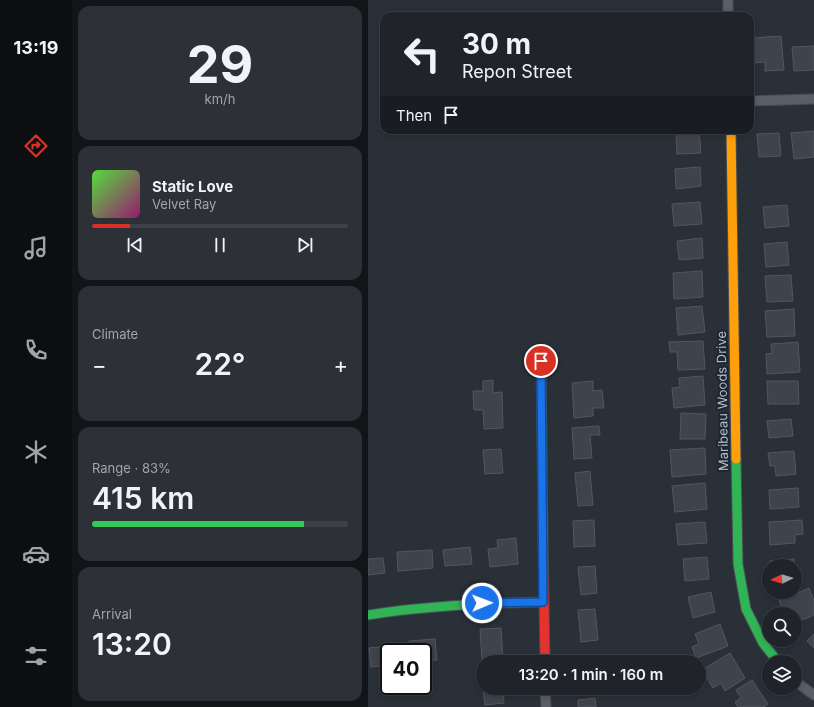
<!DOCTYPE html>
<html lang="en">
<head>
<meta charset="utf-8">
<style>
  body { margin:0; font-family:Inter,sans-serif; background:#2d3036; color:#f1f3f6; height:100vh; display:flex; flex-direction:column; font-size:15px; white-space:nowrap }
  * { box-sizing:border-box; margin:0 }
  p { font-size:13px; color:#a2a4a8 }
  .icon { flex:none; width:22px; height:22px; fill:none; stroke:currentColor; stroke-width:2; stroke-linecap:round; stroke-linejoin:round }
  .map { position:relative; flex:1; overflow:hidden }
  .side { display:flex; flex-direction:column; gap:6px; padding:6px; background:#121417; width:296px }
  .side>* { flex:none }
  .hud { position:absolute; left:12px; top:12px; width:374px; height:122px; border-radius:12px; box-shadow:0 2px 6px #0003,0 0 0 1px #3d4147; background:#20242a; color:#f1f3f6; overflow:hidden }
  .needle { width:26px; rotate:265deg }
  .tools { position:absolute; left:394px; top:559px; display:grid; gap:8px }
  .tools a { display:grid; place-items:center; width:40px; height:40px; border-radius:50%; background:#20242a; box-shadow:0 2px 6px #0003,0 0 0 1px #3d4147; font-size:20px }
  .speed { position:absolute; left:12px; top:643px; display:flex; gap:8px; font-size:20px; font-weight:700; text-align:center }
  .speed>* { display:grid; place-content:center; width:52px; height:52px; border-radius:50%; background:#20242a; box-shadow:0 2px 6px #0003,0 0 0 1px #3d4147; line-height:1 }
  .speed .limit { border:2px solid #111; border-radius:6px; background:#fff; color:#111 }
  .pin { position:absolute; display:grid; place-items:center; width:34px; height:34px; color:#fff; margin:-17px; border:2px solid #fff; border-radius:50%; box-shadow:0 1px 4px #0007 }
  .me { position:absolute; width:44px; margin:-22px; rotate:89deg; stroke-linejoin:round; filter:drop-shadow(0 0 3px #0008) }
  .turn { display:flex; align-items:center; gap:14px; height:84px; padding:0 16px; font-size:18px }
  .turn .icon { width:52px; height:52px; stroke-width:2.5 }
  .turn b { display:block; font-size:28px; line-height:34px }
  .then { display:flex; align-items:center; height:38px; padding:0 16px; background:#0003; gap:8px; font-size:15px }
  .big { font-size:30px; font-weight:600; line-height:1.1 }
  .side .widget { flex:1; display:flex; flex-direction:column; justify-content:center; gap:6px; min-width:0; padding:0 14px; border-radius:12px; background:#2d3036 }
  .side .dial { align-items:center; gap:0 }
  .dial b { font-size:52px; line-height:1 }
  .song { display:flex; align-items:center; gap:12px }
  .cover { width:48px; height:48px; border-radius:6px; background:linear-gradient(135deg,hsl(110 70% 55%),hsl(320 70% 35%)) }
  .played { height:4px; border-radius:2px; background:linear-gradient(90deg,#d93025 15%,#3d4147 15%) }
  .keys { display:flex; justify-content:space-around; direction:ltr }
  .heat { display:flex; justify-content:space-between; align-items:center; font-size:22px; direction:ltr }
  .charge { height:6px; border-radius:3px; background:linear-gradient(90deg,#34c759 83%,#3d4147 0) }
  .trip { position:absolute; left:108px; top:655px; width:230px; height:40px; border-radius:20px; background:#20242a; box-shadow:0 2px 6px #0003,0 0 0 1px #3d4147; font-weight:600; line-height:40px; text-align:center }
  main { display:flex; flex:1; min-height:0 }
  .menu { display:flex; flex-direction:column; width:72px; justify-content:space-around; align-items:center; background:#0d0e11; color:#a2a4a8 }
  .menu .icon { width:28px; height:28px }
  .menu .current { color:#d93025 }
  .menu b { font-size:18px; color:#f1f3f6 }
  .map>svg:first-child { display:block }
  .building { fill:#3f444c; stroke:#52575f }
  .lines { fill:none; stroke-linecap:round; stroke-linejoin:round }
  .street-casing { stroke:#484c55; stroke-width:11 }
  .fast-casing { stroke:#484c55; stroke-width:11 }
  .slow-casing { stroke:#484c55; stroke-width:11 }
  .jam-casing { stroke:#484c55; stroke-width:11 }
  .street { stroke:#5a5e66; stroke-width:9 }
  .fast { stroke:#30b455; stroke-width:9 }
  .slow { stroke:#ff9f0a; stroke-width:9 }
  .jam { stroke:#e5322d; stroke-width:9 }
  .route-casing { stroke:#114b97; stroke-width:10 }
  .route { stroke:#1a73e8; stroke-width:7 }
  .labels { text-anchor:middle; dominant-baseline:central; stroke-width:4; stroke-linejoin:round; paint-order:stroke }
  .street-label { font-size:13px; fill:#b4bcc9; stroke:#1d2633 }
</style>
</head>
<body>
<main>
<nav class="menu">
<b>13:19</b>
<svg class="icon current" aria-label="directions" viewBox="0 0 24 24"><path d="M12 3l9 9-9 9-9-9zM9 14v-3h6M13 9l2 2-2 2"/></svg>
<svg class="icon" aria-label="music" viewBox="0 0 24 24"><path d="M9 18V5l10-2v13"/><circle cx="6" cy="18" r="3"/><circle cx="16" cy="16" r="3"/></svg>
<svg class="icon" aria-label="phone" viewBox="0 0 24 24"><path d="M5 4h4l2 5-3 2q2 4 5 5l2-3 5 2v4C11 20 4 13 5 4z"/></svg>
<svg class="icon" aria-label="climate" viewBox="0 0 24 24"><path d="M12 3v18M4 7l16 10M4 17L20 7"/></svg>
<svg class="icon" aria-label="car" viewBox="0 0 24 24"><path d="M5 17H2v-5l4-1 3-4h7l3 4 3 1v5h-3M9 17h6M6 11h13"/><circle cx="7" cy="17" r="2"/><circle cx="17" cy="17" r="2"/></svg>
<svg class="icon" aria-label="filters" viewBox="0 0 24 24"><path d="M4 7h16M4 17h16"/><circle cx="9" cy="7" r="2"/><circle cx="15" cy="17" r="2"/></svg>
</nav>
<section class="side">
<div class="widget dial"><b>29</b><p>km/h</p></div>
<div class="widget">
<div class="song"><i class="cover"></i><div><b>Static Love</b><p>Velvet Ray</p></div></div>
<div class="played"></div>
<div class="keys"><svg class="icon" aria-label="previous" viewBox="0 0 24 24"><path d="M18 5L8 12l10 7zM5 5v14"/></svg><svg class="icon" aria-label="pause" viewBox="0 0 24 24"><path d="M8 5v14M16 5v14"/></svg><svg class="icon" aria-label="next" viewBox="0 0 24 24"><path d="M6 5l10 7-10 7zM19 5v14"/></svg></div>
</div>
<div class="widget"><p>Climate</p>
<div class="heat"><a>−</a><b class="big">22°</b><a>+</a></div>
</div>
<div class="widget"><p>Range · 83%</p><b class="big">415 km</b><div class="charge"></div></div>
<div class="widget"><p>Arrival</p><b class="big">13:20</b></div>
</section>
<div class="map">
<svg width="446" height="707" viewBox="0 0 446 707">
  <rect width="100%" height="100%" fill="#2a3038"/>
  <path class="building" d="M413,36L416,70L397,71V62L386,63L385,38Z
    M446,46V70L426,71L424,47Z
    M331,131L333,153L309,154L308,133Z
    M446,131V157L426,159L423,133Z
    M411,133L413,156L391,157L389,134Z
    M332,167L333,186L308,189L307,169Z
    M332,202L334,224L306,226L304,204Z
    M419,205L421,226L397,228L395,207Z
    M334,238L335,258L311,260L309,241Z
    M419,242L421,265L398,267L396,244Z
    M334,271L335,297L306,299L305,273Z
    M423,275L425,301L399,302L397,276Z
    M334,306L337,332L310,335L308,308Z
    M426,309L427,336L399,337L397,311Z
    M335,341L337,369L310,370L309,352H302L301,342Z
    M430,342L432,372L399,374L398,354L404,353L403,344Z
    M335,376L337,405L306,408L304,388L312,387L311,378Z
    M125,380V393L134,392L135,428L116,429L115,410H106L105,391H115V381Z
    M225,381V391L234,390L236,408H225V416L206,418L204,383Z
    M399,381H430L431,404H400Z
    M313,413L338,414L337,439H312Z
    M423,419L425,436L401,438L399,421Z
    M231,426L232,435H222L224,458L206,459L204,428Z
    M337,448L338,474L304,477L302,450Z
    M133,449L135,473L117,474L115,450Z
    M426,451L428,474L408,476L407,466H402L400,453Z
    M222,471L225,505L210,506L207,473Z
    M337,483L339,509L307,512L304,486Z
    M430,488L431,507L402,509L401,490Z
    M226,520L227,546L206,547L205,521Z
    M434,520L435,534L427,535V543L402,545L401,522Z
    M337,522L339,543L310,545L308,524Z
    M148,538L150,564L122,567L120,549L130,548L129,540Z
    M102,547L104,564L77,566L75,550Z
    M64,550L65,568L30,571L29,552Z
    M339,557L341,579L317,581L315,559Z
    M15,558L17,573L0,575V559Z
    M426,559V566H403L402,561Z
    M227,566L229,593L213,595L210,567Z
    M441,588L446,601V615L427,623V614H417L411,601Z
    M343,592L347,612L325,618L320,597Z
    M227,609L230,640L213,642L210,610Z
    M352,624L360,646L328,658L324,647L331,644L327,634Z
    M133,628L135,660L114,661L112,629Z
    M446,634V648L439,641Z
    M67,639L69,660L55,661V652H41V641Z
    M28,645V652H21V665L3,667L1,648Z
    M362,653L377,678L357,691L353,683L345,688L334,670Z
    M227,656L228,662H209V658Z
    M384,680L400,704L396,707H370L367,702L373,698L368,690Z
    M115,688H135L136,703L117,705Z
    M211,688H230V689L212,691Z
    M227,698L228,707H210V700Z"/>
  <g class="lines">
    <g class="street-casing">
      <path id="street" d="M360,0V16
        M382,101L446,99
        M427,681L446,695
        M177,688L178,707"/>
    </g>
    <g class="fast-casing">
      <path id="fast" d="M173,361L175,537
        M368,459L370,564L378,609L395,643L410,662
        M0,615C58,606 116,603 175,602"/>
    </g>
    <g class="slow-casing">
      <path id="slow" d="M363,130L368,459"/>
    </g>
    <g class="jam-casing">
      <path id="jam" d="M175,537L177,662"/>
    </g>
    <use href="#street" class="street"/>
    <use href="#fast" class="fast"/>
    <use href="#slow" class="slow"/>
    <use href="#jam" class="jam"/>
  </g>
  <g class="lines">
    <g class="route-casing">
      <path id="route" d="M114,603L175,602L173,361"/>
    </g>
    <use href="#route" class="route"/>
  </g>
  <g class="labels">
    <g class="street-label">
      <text transform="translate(354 401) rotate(-91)">Maribeau Woods Drive</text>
    </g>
  </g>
</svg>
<div class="tools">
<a><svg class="needle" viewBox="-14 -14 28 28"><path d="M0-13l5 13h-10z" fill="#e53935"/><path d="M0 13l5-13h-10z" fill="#a2a4a8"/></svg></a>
<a><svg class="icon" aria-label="search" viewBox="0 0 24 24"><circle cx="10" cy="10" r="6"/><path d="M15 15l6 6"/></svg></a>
<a><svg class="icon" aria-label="layers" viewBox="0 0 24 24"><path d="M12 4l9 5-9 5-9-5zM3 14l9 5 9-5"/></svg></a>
</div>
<div class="speed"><div class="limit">40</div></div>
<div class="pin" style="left:173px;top:361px;background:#d93025"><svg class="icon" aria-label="arrive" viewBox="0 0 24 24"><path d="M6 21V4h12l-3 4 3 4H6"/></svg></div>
<svg class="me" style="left:114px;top:603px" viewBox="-20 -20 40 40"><circle r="17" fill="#1a73e8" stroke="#fff" stroke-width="3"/><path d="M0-11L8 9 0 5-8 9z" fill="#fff"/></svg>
<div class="trip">13:20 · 1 min · 160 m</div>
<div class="hud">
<div class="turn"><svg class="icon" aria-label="left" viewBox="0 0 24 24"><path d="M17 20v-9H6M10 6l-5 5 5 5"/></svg><div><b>30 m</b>Repon Street</div></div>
<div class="then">Then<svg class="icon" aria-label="arrive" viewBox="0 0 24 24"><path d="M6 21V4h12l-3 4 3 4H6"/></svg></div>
</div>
</div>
</main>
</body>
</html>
